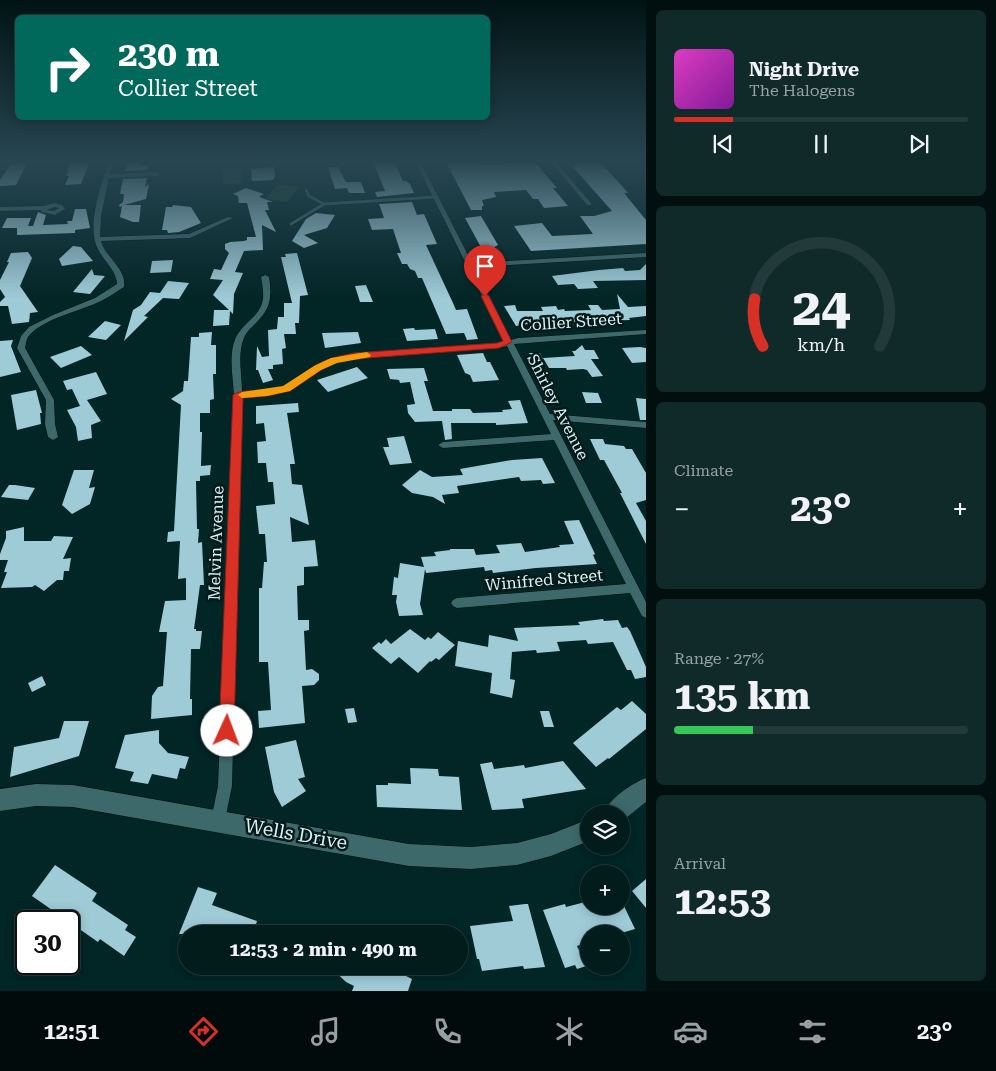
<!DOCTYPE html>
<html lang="en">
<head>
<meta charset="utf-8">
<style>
  body { margin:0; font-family:"Roboto Serif",serif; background:#102929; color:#f1f3f6; height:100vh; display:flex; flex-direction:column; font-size:19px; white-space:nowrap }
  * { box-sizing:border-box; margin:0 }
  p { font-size:16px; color:#96a1a3 }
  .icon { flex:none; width:28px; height:28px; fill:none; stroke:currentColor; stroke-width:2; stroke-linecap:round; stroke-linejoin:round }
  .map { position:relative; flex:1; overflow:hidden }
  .panel { display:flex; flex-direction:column; gap:10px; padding:10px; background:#010f0f; width:350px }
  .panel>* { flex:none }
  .guide { position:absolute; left:15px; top:15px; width:475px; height:105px; border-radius:8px; box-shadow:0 2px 12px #0003,0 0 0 1px #233a3b; background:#00695c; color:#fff; overflow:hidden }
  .tools { position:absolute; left:580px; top:805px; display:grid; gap:10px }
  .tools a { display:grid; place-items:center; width:50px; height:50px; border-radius:50%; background:#021c1c; box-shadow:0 2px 12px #0003,0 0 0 1px #233a3b; font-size:25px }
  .speed { position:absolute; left:15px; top:910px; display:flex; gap:10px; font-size:25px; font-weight:700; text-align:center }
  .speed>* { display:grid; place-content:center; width:65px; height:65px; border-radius:50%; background:#021c1c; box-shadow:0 2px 12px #0003,0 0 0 1px #233a3b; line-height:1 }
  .speed .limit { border:2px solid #111; border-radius:8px; background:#fff; color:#111 }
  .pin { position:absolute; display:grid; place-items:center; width:42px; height:42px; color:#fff; margin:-51px -21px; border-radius:50% 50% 50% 0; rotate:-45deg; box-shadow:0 0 5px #0007 }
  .pin .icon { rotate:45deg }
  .me { position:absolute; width:55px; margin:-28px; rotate:2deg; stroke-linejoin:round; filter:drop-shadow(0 0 4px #0008) }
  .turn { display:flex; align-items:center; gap:18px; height:105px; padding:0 20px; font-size:22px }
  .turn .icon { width:65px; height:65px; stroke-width:2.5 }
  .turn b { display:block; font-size:35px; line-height:42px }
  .big { font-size:38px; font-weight:700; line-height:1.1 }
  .panel .widget { flex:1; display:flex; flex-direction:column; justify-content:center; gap:8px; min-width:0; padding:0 18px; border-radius:8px; background:#102929 }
  .panel .dial { align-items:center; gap:0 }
  .dial svg { height:130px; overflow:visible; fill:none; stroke:#233a3b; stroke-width:7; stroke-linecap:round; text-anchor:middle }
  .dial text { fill:#f1f3f6; stroke:none }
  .song { display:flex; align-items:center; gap:15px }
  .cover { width:60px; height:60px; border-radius:8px; background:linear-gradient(135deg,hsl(310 70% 55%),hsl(290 70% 35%)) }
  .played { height:5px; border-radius:2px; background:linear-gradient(90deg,#d93025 20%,#233a3b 20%) }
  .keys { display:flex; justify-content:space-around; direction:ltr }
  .heat { display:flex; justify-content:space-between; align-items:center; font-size:28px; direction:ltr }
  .charge { height:8px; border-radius:4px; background:linear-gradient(90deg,#34c759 27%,#233a3b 0) }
  .trip { position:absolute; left:178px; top:925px; width:290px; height:50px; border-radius:25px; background:#021c1c; box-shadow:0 2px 12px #0003,0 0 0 1px #233a3b; font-weight:700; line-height:50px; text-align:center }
  .dock { display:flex; height:80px; justify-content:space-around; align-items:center; background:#010b0b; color:#96a1a3 }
  .dock .icon { width:35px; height:35px }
  .dock .current { color:#d93025 }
  .dock b { font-size:22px; color:#f1f3f6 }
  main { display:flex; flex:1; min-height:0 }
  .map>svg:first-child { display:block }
  .green { fill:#1d4332 }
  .building { fill:#9fcbd7 }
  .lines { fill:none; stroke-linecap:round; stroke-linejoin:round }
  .lane-casing { stroke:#000d0e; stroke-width:4 }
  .street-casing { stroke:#000d0e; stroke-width:1 }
  .secondary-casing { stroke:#000d0e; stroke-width:1 }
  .lane { stroke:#3d696b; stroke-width:3 }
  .street { fill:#3d696b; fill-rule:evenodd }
  .secondary { fill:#3d696b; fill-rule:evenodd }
  .route { fill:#d93025; stroke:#8d1f18 }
  .slow { fill:#f59e0b }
  .labels { text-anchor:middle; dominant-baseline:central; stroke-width:5; stroke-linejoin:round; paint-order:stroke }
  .street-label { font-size:16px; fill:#dbf3f3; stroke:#031a1b }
  .near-street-label { font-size:19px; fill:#dbf3f3; stroke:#031a1b }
</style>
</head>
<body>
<main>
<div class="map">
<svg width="646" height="991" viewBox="0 0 646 991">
  <rect width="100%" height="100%" fill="#022526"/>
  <path class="green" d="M241,168L243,183L223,184L222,169Z
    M278,184L299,187L287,202L265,199Z"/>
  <path class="building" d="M13,161H28L16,185L0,186V180Z
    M71,161H90L81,184L65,185L69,176H66L69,170H67Z
    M128,161H140V165L149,166L148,170L125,171Z
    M373,161H394L403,181H406L410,184L414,193L377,197L375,192L385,191Z
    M480,161L482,164L510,163L508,161H534L557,188H553L568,206L544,208L538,199H533L526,190L494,192L496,197L482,200L484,206H482V210H471L446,162Z
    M573,161H599L623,187L628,193H624L646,220V244L531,251L514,226L542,223L552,236L593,234L580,216H594L612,211L572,166H577Z
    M274,167L275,176L273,180L252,181L251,169Z
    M328,167H338L346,182H361L365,193H349L347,188L335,189Z
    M147,178L145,187L149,184L146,199L124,205H141L139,222H133L120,217L122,206L120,207L119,205L123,202L124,194H120L123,179Z
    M246,188L264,194L259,197L273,202H267L269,210H265L276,232L262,225L263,250L244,251L235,272L243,273L234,294L233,314L230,311L229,325L213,326L214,310H229L213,295L223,280L210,279L214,269L221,270L229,253L225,249V244L230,242L244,241L247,240V237H256L247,203H239L238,196L233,194Z
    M412,202L417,215L424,214L437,244L426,245L453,303L456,310L467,309L478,339L467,340L464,333L446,334L422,278H418L415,271L410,269L407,264H402L397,253H401L393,229L372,230L368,219L384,218L379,204Z
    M173,205L191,207L201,223L179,232L168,233L167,230H162L166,207H172Z
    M75,209H86L90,228L75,230V233L17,235V228H2L7,218H31L28,226H33L38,212L46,215L43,225L68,224L67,221H72Z
    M316,213L335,215L327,228L304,235L318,243L304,248L292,241L306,219Z
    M481,216L498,245L489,250L483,251L465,218Z
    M73,246L81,247L93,261L62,266L59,259Z
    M28,252L32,258L20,286L38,312L30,313L29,322L12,324L8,306H0V302L5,297L0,289V280L9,262H7L11,253Z
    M297,253L308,295L300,296L299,323H295L296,334H284L286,348L282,349L283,364L273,365V369H268L273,380L263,383L258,370H256L257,346L262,357L269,356L268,330L277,329L278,317H284V303H292L281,257H286L285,254Z
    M173,260L171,272L150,273L152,261Z
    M646,264V280L593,281L598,288L578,289L574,284L558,285L552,276L599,270L623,268L625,271L640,270Z
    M92,269L94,275L105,276L90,294L73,292Z
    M168,281L189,283L179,299L163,298L144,316L148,317L124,341L133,310L141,305L150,292L160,293Z
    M366,285L373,302H360L355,286Z
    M617,294L628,307L646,306V316L629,318L630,320L534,323L516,326L504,306L515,305L517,311H543L541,307L556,306L558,310L564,309L565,311L591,310L588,305H598L602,310L620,309Z
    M105,321L121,325L106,340L88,337Z
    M414,328L415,330L435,329L438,339L407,341L403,329Z
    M212,332L211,345H216V374H213L214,399L210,400V413H200V432H202L201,466L211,465L210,475L200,476V481H196L197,529H199L198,543L202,542L204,585H200L194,629H196V631H202L200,649H191L190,699H192V715L151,719L152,696L158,687L163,686L167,632H159L165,601L186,600V578L178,579L180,541L167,542L168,532L174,531L181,405L171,399L183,391L184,381H188L191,337H199V333Z
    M358,332L361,343L325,348L322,333Z
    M13,340L11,346L21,372L0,377V341Z
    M582,345L585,350H594L599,359H591L603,376L592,377L587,370L583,369L567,370L566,368H549L543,358L575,356L572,351H575Z
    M81,346L92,355L61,368L50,357Z
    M640,347L646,348V362L632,363L622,348Z
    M483,353L487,362H490L499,380L473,382L470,375L465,373L457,355Z
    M529,353H540L546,365L536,366Z
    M357,367L368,378L328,392L317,380Z
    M424,368L428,381H424L433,411H452V409H470L473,413L503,412L502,410L512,409L508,401L520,400L528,423L496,425V423H451L452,439L445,440L442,421L415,422L408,413L407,405L415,404L410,382L400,383L399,380L390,379L387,369Z
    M96,372L107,394L87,400L101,421L91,425L92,438L78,441L76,427L67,410L80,406L72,389L67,390L63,381Z
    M36,390L42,413H40L41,424L17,430L11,395Z
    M582,392L598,393L602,403H586Z
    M636,398L646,399V420H640Z
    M298,403L299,412L287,413L295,464H290L292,484L302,485L309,525L290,517L292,542L315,540L318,566L304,567V585L297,586L298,620H309V630L304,631L306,670L312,669L319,674V680L314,685L302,686L305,723L259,728L258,711L271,710L268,662H259V588H262L264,562H267L265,534H259L256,506L275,504L273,482H268L266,463H258L257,442L266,441L264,423L256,424V406Z
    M404,436L412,463L390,465L383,447H389L387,438Z
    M590,439H603L605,444L624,446L626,449H632L646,473V500L636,503L646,521V544L620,493H622L604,460H600Z
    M542,458L555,483L543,484L541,480L521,481L519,477L457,486L459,493L442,495L445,504L433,497L412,493L402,485L420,470L432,477L463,475L460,469L512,460Z
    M74,470H94L89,488L95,487L90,504L72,514L62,505Z
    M9,485H15L35,488L28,500L1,497Z
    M579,520L595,554L593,555L597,564L536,568L493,573L492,570L485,571L484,567L426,573L425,569L420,604L423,615L399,616L396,602L397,595H392L394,577L398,578L400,563L424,567L421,557L436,556L434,552L450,550V549H474L476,555L500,553L496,545L521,543L525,552L560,547L559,545L574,544L564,521Z
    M24,527V541H51L54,536L73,537L63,559L71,558L69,571H64L63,580H57L44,591L35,585L32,587L1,588L7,572H4L8,560H0V554L6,538V531Z
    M603,619L604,621L618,620L622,628L627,627L630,631L646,667V677L635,679L631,670H627L613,642L588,644L586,640L557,642L560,651L537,653L536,650L512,652L510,679L515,680L512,698L490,693L492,673L455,666L458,641L488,647L489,635L518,641L514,628L580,625L578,622Z
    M410,629L425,640L428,637L431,639L438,632L455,645L439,660L436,658L431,662L430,661L418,673L399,657L391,664L372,648L379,642L381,644L386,639L391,644Z
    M42,676L46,685L32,692L28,683Z
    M632,701L646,714V729L609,759L608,758L596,767L573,743L617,707L621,710Z
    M354,708L357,722L348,723L345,709Z
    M540,711H549L554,727H544Z
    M64,721H89L79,756L10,777L14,747L59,738Z
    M159,730V743L168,753L189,757L185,769L180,768L177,779L152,774L148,784L130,781L134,772L115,768L125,735Z
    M296,740L305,777L298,779L306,791L282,807L274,792L265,747Z
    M563,761L586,789L522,799L524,808L492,810L480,764L492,762L494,769L524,765L525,768Z
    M410,768L438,769L439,776L459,777L462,810L377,807L376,785H388V783L411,784Z
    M55,865L97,893L92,901L128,925L125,930L136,937L124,956L100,939L98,942L32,896Z
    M646,879V908L632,891Z
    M198,887L217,893L212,905L257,921L253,934H179Z
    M589,901V906H624L635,929L618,934H589V942L577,946L586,966L577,969L575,965L565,968L543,910L565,904L566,907Z
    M525,904H528L545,967L524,969L523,966L482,971L479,959H477L470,926L513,921L509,906Z
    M329,966H386L412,979L408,991H352L354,986L346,982Z"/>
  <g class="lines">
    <g class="lane-casing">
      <path id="lane" d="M306,190L309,196L324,204
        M291,224L324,204L435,197"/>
    </g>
    <g class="street-casing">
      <path id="street" d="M109,161H114L110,174L157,172L160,174L157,176L109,178L101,216L100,237L189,234L228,217L233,218L190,238L101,241C105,257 127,269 124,287C116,292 109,297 101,301C81,311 41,319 28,337C26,340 26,344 25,348L54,400L55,424L58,437L53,440L48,437L45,424L46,400L17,348L21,336L29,327L53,315L95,298L117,284C116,269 103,261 97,247C87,226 101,183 109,161Z
        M415,161H420L472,263L646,253V257L474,267L511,340L518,338L646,330V334L514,344L550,414L646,422V428L553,420L646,602V618L642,616L630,593L457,608L453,606L451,603L453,600L457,598L626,584L554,440L443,448L438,445L443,442L551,434L507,346L499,348L353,358L337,362L321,370L289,391L267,396L242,397L232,786L225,820L223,825L218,827L213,825L211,820L218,786L234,395C233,377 228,354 236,337C239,331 244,326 248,322C265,307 265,299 261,277L265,275L269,277C272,296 271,309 256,323C252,327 246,332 244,338C237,354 242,375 242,392L267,390L283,387L315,366L331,358L353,354L498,344L505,342Z
        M550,161H555L591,203V205H587Z
        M54,203L62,205L65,209L55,215L41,212V210L0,211V207L44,206ZM54,207L59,208L54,211L47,210Z"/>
    </g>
    <g class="secondary-casing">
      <path id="secondary" d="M646,778V802L621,822V814H603C609,799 632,783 646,778Z
        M36,784L73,785L409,844L471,847L517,843L551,834L589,819V841L551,856L517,865L471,869L409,866L73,807L36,806L0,811V789Z"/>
    </g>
    <use href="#lane" class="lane"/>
    <use href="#street" class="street"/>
    <use href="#secondary" class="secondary"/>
  </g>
  <linearGradient id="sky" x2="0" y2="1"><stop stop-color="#011415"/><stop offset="0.54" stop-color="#284652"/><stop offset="1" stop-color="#284652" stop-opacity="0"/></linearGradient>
  <rect width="646" height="299" fill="url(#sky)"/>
  <path class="route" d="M485,293L489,296L512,342L499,348L354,359L337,362L321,370L290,391L267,396L243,398L234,731L232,736L227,738L221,736L219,731L233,395C241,388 270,392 283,387C293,382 303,373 313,367C325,359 339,356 354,353L497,343L503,341L481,296Z"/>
  <path class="slow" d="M367,352L371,355L370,357L337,363L321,370L290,391L267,396L242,398L238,395L242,392L283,386L314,366L331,358Z"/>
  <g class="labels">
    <g class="street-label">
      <text transform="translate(571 322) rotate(-4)">Collier Street</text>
      <text transform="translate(558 407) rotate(63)">Shirley Avenue</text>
      <text transform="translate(216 543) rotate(-88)">Melvin Avenue</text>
      <text transform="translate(544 580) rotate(-5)">Winifred Street</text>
    </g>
    <g class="near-street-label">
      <text transform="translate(296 834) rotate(10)">Wells Drive</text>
    </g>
  </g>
</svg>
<div class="tools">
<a><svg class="icon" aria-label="layers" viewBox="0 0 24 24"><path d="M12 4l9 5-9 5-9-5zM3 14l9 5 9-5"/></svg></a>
<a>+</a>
<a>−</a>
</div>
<div class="speed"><div class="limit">30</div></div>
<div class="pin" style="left:485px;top:296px;background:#d93025"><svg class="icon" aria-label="arrive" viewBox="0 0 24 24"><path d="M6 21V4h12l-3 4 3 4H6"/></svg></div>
<svg class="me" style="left:227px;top:731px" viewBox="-20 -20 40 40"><circle r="19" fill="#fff"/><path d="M0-13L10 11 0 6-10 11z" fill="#d93025"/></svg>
<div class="trip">12:53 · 2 min · 490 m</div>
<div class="guide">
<div class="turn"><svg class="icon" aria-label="right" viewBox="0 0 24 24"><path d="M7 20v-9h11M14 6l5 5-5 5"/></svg><div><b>230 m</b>Collier Street</div></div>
</div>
</div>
<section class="panel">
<div class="widget">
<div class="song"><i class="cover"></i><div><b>Night Drive</b><p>The Halogens</p></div></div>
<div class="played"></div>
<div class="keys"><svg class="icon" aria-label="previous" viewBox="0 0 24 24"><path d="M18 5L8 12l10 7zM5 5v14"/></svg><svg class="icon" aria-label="pause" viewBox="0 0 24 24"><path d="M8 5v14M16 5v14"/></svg><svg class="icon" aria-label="next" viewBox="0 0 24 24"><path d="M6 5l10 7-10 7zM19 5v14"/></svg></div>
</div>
<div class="widget dial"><svg viewBox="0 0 100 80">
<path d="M14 69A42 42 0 1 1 86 69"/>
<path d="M14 69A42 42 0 0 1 9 40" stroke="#d93025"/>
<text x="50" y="56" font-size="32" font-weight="700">24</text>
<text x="50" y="72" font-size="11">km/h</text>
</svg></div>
<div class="widget"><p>Climate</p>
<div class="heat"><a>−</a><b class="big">23°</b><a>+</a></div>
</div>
<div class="widget"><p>Range · 27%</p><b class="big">135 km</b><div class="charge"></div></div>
<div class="widget"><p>Arrival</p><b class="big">12:53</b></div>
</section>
</main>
<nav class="dock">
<b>12:51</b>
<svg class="icon current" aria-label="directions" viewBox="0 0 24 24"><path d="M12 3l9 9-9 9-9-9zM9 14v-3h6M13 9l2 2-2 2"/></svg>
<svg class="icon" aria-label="music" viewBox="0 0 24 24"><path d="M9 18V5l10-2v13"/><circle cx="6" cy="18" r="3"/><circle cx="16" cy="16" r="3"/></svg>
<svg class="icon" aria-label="phone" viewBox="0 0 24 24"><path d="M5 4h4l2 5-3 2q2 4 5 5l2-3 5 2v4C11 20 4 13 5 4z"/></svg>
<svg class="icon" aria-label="climate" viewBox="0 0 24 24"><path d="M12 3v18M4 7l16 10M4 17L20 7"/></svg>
<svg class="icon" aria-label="car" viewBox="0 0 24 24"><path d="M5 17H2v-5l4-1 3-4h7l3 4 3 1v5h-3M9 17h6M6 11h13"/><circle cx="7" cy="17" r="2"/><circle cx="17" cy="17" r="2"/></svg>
<svg class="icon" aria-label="filters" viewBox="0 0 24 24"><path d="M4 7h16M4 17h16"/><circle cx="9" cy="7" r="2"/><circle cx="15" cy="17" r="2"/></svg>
<b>23°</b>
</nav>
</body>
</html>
